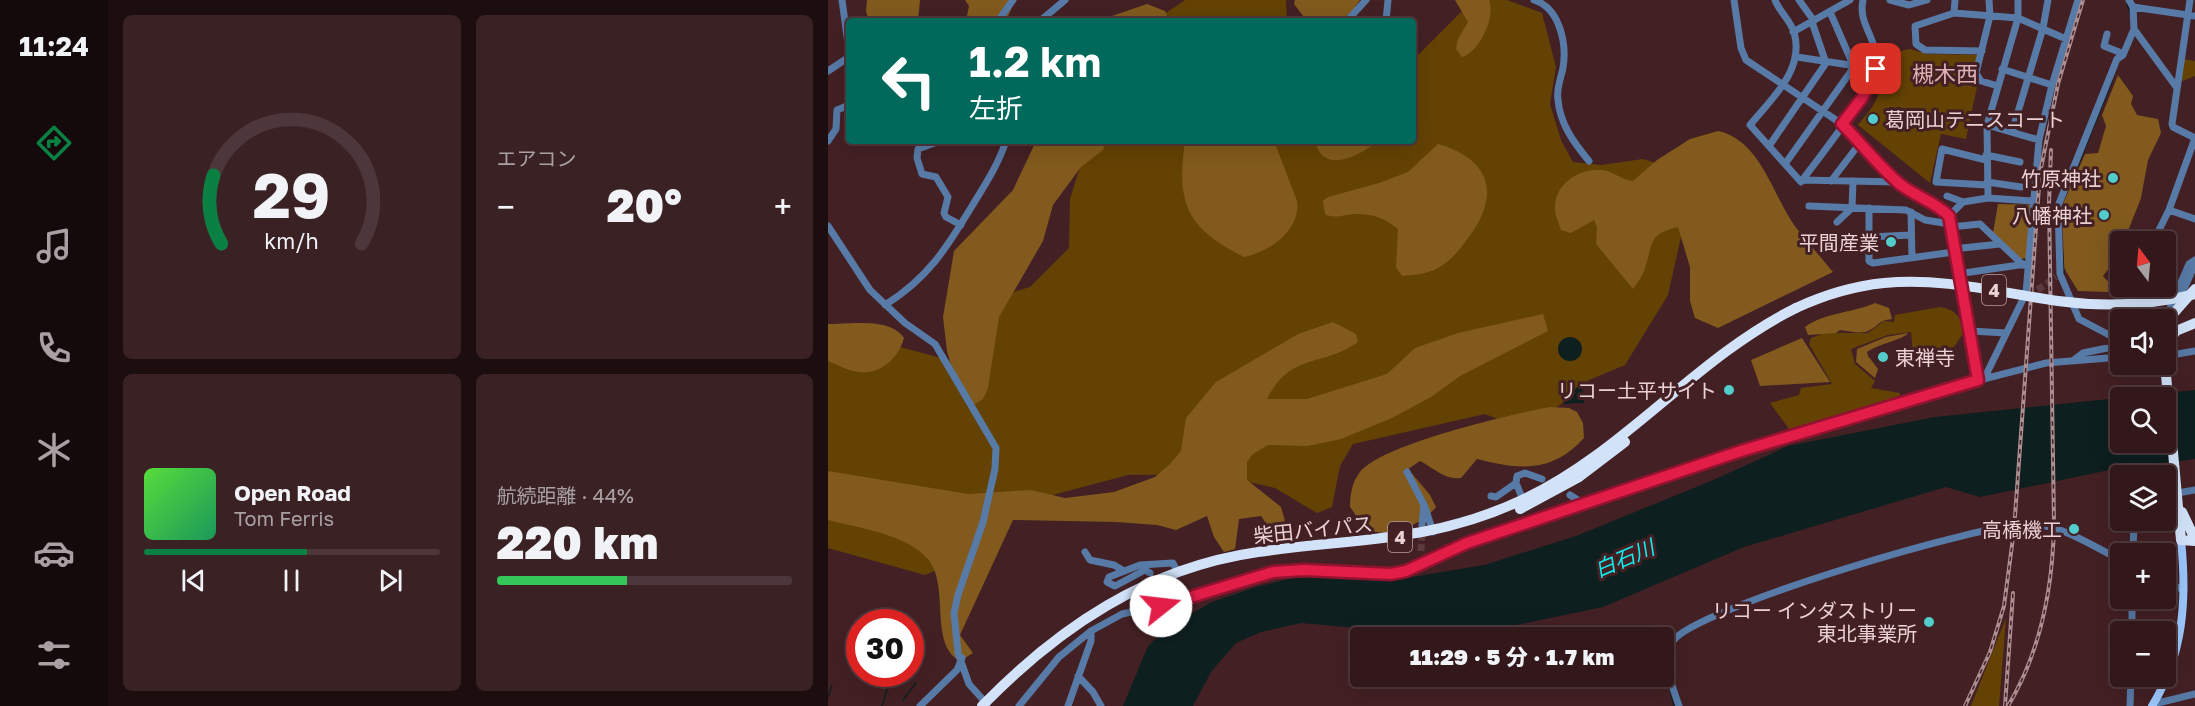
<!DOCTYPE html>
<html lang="ja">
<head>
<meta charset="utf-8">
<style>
  body { margin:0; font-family:"Golos Text","Noto Sans JP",sans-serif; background:#3a2124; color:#f1f3f6; height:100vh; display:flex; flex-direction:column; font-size:22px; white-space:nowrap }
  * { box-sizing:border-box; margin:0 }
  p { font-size:20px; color:#a8a0a3 }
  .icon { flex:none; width:33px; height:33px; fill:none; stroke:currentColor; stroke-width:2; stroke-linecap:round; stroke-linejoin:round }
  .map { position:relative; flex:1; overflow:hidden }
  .drawer { display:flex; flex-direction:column; gap:15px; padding:15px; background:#1c0d0f; width:720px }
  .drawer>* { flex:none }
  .hud { position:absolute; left:18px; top:18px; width:570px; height:126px; border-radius:6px; box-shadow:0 6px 24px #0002,0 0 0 2px #4d373a; background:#00695c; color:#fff; overflow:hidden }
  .needle { width:39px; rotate:344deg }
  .tools { position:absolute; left:1282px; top:231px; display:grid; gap:12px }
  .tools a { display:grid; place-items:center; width:66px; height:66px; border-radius:6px; background:#32181b; box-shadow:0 6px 24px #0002,0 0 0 2px #4d373a; font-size:30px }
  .speed { position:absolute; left:18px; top:609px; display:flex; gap:12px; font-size:30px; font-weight:700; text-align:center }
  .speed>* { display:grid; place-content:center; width:78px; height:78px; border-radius:50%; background:#32181b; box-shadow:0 6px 24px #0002,0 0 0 2px #4d373a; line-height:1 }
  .speed .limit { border:9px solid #d22; background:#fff; color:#111 }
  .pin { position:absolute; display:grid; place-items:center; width:51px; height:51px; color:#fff; margin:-26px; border-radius:12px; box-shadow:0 3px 9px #0006 }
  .me { position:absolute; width:66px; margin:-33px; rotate:74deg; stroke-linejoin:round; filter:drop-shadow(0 0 4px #0008) }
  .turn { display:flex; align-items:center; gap:21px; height:126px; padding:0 24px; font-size:27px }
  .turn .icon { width:78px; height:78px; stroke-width:2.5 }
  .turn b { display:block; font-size:42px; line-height:51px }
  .big { font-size:45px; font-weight:800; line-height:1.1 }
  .drawer .card { flex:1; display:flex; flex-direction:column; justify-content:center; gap:9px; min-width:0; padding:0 21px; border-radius:9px; background:#3a2124 }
  .drawer .dial { align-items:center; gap:0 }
  .dial svg { height:156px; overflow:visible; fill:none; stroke:#4d373a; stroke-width:7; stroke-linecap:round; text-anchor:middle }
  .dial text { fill:#f1f3f6; stroke:none }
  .song { display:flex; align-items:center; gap:18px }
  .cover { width:72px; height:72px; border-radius:9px; background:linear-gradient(135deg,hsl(110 70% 55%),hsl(150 70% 35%)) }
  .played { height:6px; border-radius:3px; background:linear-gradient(90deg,#0b8043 55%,#4d373a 55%) }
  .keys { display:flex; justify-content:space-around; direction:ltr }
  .heat { display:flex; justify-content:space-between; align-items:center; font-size:33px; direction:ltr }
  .charge { height:9px; border-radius:4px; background:linear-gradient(90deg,#34c759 44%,#4d373a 0) }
  .drawer .tiles { flex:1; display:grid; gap:15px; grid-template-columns:repeat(2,1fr) }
  .trip { position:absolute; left:522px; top:627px; width:324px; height:60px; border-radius:6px; background:#32181b; box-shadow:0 6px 24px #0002,0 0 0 2px #4d373a; font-weight:800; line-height:60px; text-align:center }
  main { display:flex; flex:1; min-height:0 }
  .tab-bar { display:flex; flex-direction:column; width:108px; justify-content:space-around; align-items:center; background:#140a0b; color:#a8a0a3 }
  .tab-bar .icon { width:42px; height:42px }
  .tab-bar .active { color:#0b8043 }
  .tab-bar b { font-size:27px; color:#f1f3f6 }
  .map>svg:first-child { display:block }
  .green { fill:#644204 }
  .forest { fill:#825a1d }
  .water { fill:#0e1f1f; fill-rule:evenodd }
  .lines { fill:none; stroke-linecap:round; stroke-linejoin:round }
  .stream { stroke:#0e1f1f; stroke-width:1.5 }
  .minor-tunnel { stroke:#5c3b3e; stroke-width:7; stroke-dasharray:7 3.5; stroke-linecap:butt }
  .minor { stroke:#577aa6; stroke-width:7 }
  .major { stroke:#9cc7fd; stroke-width:8 }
  .highway { stroke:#d2e3f9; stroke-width:10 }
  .rail-casing { stroke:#ab8e91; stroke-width:4 }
  .rail { stroke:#432024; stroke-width:1.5; stroke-dasharray:4.5; stroke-linecap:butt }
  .highway-bridge { stroke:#d2e3f9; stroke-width:10 }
  .route-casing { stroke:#92132f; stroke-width:15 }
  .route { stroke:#e11d48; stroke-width:10 }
  .poi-dot { fill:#52cdcc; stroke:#432024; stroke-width:2 }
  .labels { text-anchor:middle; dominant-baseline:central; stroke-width:6; stroke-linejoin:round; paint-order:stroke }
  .shield { fill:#432024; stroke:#b89c9e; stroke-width:1.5 }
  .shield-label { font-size:18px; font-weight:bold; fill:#ead1d3 }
  .poi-label { font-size:20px; fill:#ead1d3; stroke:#432024; text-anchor:end }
  .street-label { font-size:20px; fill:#ead1d3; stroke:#432024 }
  .water-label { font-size:21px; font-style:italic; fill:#10eceb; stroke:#432024 }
  .quarter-label { font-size:22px; fill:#e0b1b4; stroke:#432024 }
</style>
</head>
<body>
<main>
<nav class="tab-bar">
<b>11:24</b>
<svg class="icon active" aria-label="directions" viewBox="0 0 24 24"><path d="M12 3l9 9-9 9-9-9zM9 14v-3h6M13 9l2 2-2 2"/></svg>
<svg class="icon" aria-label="music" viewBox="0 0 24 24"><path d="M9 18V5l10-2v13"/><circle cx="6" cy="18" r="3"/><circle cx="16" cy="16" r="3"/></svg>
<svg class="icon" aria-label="phone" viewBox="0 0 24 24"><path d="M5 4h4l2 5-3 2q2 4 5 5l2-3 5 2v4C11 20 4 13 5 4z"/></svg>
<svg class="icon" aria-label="climate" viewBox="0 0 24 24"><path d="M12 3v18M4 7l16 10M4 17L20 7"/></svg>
<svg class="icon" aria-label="car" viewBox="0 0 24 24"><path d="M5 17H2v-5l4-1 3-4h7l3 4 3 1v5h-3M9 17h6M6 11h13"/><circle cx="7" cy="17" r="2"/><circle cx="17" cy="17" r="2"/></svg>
<svg class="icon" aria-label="filters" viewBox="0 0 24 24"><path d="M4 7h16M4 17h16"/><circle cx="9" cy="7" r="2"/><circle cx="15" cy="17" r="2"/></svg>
</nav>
<section class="drawer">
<div class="tiles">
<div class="card dial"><svg viewBox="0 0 100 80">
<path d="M14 69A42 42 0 1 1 86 69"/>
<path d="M14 69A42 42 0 0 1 10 34" stroke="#0b8043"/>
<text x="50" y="56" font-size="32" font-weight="700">29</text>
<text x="50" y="72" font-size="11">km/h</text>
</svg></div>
<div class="card"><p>エアコン</p>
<div class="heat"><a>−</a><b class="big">20°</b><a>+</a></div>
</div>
<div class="card">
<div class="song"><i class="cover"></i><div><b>Open Road</b><p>Tom Ferris</p></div></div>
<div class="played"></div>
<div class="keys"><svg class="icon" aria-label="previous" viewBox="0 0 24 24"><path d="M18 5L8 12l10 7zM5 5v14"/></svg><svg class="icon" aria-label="pause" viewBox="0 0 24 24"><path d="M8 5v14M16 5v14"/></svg><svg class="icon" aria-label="next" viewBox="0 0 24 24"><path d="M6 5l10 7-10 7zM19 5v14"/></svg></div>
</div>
<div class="card"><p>航続距離 · 44%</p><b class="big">220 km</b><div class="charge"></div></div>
</div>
</section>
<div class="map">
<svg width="1367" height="706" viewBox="0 0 1367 706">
  <rect width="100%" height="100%" fill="#432024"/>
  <path class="green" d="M357,0H458L459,21H326Z
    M645,0H679L714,13L728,67L722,104L733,140L745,162L773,165L815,159L855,172L861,201L840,295L797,365L761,380L721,414L683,424L657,414L525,444L512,466L504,507L489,513L447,488L385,474L300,475L202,501L115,567L97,575L0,548V325L20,333L128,362L124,311L202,287L241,248L242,199L260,141H585V60Z
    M1082,49L1100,54L1150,55L1145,74L1150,82L1138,139L1113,134L1102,183L1030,125C1041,111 1057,96 1049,78L1052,69H1055L1057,60C1062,55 1074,50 1082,49Z
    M1355,59L1367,61V76L1352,82Z
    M1112,307C1129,310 1132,317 1136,332L1126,347L1085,352L1083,332L1060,335L1023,349L1027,364L1047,381L1043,388L1072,393V397L964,433L942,403L971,395L973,388L1004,384L981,344L983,338L997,333H1040L1056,321L1066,322L1067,315Z
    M1178,618L1171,706H1143Z"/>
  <path class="forest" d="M39,0H92L90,21H41L38,11Z
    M137,0H187L178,21H133L139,16L141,6Z
    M467,0H532C516,26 507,21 479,21L466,4Z
    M627,0H661C668,16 652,52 634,57L628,49L630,39L640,22Z
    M319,4L337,11L339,15L337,21H239L242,16L278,18Z
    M1290,75L1305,96L1303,104L1309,115L1330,119L1333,133L1320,160L1313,198L1296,241L1293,242V252L1275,276L1283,285L1280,292L1250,291L1236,268L1234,206L1257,154L1270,153L1278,126L1274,115Z
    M890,131C932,140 944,193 966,225C978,241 992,256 1005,272L890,328L867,318L862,301V267L850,227C819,235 826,242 817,268C815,276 809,283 805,289L768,244L769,227L766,220L743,233L733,230C731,223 726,214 727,207C727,184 752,167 774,170C785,171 793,180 805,181L829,160L862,139Z
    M208,141H278L275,150L253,167L225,205L215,241L171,317L160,388L155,399L145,405L125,371L119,351L115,317L126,251L185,190Z
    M357,141H446L469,201C473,230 442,252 416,257C359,228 348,205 357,141Z
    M487,141H550C533,155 495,176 487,141Z
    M610,144C663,159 673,195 640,238C631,251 621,263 606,270C596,274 585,275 574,276L568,267L570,229C558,219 545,214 530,214C518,213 508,220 497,214L495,201L500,197L551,183L580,172Z
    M1170,204L1202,205L1199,258L1192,259L1165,233Z
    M1047,303L1061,308L1064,319C1049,321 1052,325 1042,330C1033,335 1022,331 1012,330L1008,333L980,335L977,327C998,312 1025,313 1047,303Z
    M715,314L720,331L632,376L603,397L564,418L513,439L480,446L440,445L425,454L419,462V480L453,507L457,521L446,535L433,516L411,519L407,549L396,552L386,537L379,516L348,530L329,525L288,522L185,520L132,635L145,653L132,661C100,644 123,584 99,558C77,534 31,528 0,520V471L140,494L203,490L237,498L286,492L327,477L342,464L353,451L358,418L388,382L470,334L505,322L528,334L530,342C496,367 462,352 439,399H479L559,374L587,348L630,333Z
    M0,324C22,324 63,317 76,338C71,357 53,375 31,372C21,371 10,365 0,361Z
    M1080,333C1077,339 1050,344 1039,352L1040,356L1050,369L1047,378L1028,362L1029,349L1058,337Z
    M974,338L1002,382L932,386L923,360Z
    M722,407L741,408L749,412L755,423L756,438C724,473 692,470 649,459L633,478C616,480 606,468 592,461L580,469L602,495L608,507C595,524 556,543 536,526C531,522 527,513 522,507C522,495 524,482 532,472C554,444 684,414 722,407Z"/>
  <path class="water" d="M730 349a12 12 0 1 1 24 0a12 12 0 1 1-24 0Z
    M749,387L754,388L756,403L735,404Z
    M1367,390V459L1286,469L1152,497L1118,487L916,547L775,607L631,637L473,623L433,632L408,643L383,672L365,706H295L320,646L343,625L384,602L428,587L473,576L584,577L656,565L748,536L883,481L960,446L1107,417ZM1293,398H1338V442H1293Z"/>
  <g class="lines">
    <path class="stream" d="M1299,4L1302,14
      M1249,168L1284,81
      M1234,245L1236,274
      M842,690L846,706
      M0,697L4,685
      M75,700L88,683
      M54,706L64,674"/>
    <path class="minor-tunnel" d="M1201,296L1228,277
      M593,551L594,530"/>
    <path class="minor" d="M14,0L21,51
      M706,0C732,8 739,44 735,68C733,78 728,89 730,100C732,124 746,143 761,161
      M906,0L913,48L918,60L1014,124L1069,182L1083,193L1112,206L1121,216L1150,380
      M947,0C951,11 962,20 966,32C977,70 944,98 922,125L973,182C993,154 1049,88 1048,57C1047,36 1030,23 1035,0
      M971,0L986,21
      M1062,0L1081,5L1099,0
      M1161,0L1162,16L1148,73L1153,81L1170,86
      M1301,0L1305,7L1306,29L1349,88
      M1362,0L1344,124L1345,127L1367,138
      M1305,7L1367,16
      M1126,13L1127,0
      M170,21L185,0
      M212,21L237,0
      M519,21L538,0
      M558,21L560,0
      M965,32L1022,0
      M1279,34L1276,46L1291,52L1292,57
      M1154,51L1097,50L1088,44L1087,26L1126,13L1190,18L1238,39
      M969,57L1048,69
      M1174,69L1224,85
      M0,71L21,57
      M1159,125L1211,140
      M1184,132L1215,28L1220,0
      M0,141L8,129L9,110L21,105
      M112,141L90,149L89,158L94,174L108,177L120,197L116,213L118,217L133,225
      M941,146L998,63L984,22
      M1158,155L1192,162
      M1158,160L1114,149L1108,182L1159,185
      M957,164L1026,67L1002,12
      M974,180L1069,182
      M1003,181L1032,143
      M1159,182L1193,187
      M1119,196L1135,202
      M1160,198L1159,125L1190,18V0
      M981,206L1078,210L1097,220L1122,224
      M1041,208V261L1045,263L1126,252
      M1341,210L1367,219
      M1083,212L1084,258
      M1121,216L1135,202L1160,198L1204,201
      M1009,222L1024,208L1025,181
      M0,226L42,290L77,323L107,344L168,448L167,469L155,522L130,595L126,613L130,653L141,684L159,704
      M1123,227L1152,224L1195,265
      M1041,237L1082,235
      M1325,242L1341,210L1367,138
      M1125,249L1172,244
      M1129,274L1198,264
      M1352,298L1367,264
      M57,305C100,278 118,249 144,206C157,185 170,165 178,141
      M1337,320L1361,264L1367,260
      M1142,331L1178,333
      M1285,337L1251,319L1232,274L1230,206L1289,59L1295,55L1306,29
      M1338,356L1367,351
      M1247,359L1255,353L1284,347L1285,337L1305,286
      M1157,377L1198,293L1211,140L1224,85L1250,0
      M579,472L596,505L594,525
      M742,495L756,504
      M1338,495L1367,490
      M663,496L668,497L688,483
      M695,500L688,483L689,476L697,473L714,479
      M597,507L605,532
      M1290,525L1306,521
      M257,552L262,560L286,565L296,571
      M1305,554L1306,520
      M322,573L317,570L287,586L279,582L281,577L312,565L345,563L349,571
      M1338,582L1356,590
      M330,593L333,606
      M1304,632V598
      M250,676L265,692L273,706
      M1326,704L1367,694
      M92,706L129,670L134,658
      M191,706L231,657L263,631L294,614L333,606L445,572L468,570L571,573L639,543L913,451L1089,396L1218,363L1293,357
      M240,706L263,641V631
      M851,706C844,685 833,661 845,641C865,609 1162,520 1205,524C1236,526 1266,547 1293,560
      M1302,706L1303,676"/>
    <path class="major" d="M1324,706C1356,654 1359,599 1353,540"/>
    <path class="highway" d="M1338,333L1345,314L1367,289
      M1338,346L1348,331L1367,323
      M1337,364L1353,540L1367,541
      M692,509L751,477L797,442
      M1354,512L1367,539
      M154,706C231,627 319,568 430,552C527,538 602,543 694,500C797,452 867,358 968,308"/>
    <g class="rail-casing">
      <path id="rail" d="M1137,706L1162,652L1176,606L1186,530L1212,173L1230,84L1255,0
        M1177,706L1185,593
        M1180,706C1213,651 1225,586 1226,523L1221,203L1223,150"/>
    </g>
    <use href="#rail" class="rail"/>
    <path class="highway-bridge" d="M968,308C996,295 1026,286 1056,283C1115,277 1173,293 1230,301C1275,307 1323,305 1367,294"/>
  </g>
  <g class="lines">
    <g class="route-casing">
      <path id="route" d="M333,606L445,572L476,570L563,574L578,571L639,543L913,451L1150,380L1121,216C1107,202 1089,197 1073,185C1052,168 1034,144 1014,124L1034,98L1048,69"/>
    </g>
    <use href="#route" class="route"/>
  </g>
  <g class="poi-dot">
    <circle cx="1045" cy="119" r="6"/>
    <circle cx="1285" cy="178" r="6"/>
    <circle cx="1276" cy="215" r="6"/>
    <circle cx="1063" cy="242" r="6"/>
    <circle cx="1055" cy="357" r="6"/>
    <circle cx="901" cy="390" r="6"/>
    <circle cx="1246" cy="529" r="6"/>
    <circle cx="1101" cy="622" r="6"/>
  </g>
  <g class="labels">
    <g class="shield">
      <rect x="1154" y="275" width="24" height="30" rx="4.5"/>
      <rect x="560" y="522" width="24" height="30" rx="4.5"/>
    </g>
    <g class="shield-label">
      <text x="1166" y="290">4</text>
      <text x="572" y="537">4</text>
    </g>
    <g class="poi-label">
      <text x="1057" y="119" text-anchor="start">葛岡山テニスコート</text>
      <text x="1273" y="178">竹原神社</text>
      <text x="1264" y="215">八幡神社</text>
      <text x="1051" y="242">平間産業</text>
      <text x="1067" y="357" text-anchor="start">東禅寺</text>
      <text x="889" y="390">リコー土平サイト</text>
      <text x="1234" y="529">高橋機工</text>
      <text x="1089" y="610">リコー インダストリー<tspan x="1089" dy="23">東北事業所</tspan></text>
    </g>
    <g class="street-label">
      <text transform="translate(485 529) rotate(-6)">柴田バイパス</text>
    </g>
    <g class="water-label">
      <text transform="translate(796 558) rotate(-23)">白石川</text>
    </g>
    <g class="quarter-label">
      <text x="1117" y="73">槻木西</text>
    </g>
  </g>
</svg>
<div class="tools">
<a><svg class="needle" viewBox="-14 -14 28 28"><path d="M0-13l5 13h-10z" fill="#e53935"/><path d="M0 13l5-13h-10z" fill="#a8a0a3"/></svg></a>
<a><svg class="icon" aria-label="sound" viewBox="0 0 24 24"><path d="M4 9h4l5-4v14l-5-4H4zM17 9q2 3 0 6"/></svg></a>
<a><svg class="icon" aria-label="search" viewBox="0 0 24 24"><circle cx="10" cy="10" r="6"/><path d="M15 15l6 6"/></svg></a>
<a><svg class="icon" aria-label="layers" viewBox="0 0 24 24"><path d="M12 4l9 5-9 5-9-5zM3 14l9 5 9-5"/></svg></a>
<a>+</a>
<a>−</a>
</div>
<div class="speed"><div class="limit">30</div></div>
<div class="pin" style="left:1048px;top:69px;background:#d93025"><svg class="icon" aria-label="arrive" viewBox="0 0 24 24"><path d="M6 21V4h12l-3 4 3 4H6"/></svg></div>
<svg class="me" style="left:333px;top:606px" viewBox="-20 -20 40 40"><circle r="19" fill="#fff"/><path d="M0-13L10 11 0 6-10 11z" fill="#e11d48"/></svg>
<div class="trip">11:29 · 5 分 · 1.7 km</div>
<div class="hud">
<div class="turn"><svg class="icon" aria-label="left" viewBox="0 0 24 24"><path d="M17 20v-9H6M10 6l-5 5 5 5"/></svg><div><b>1.2 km</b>左折</div></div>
</div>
</div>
</main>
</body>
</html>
